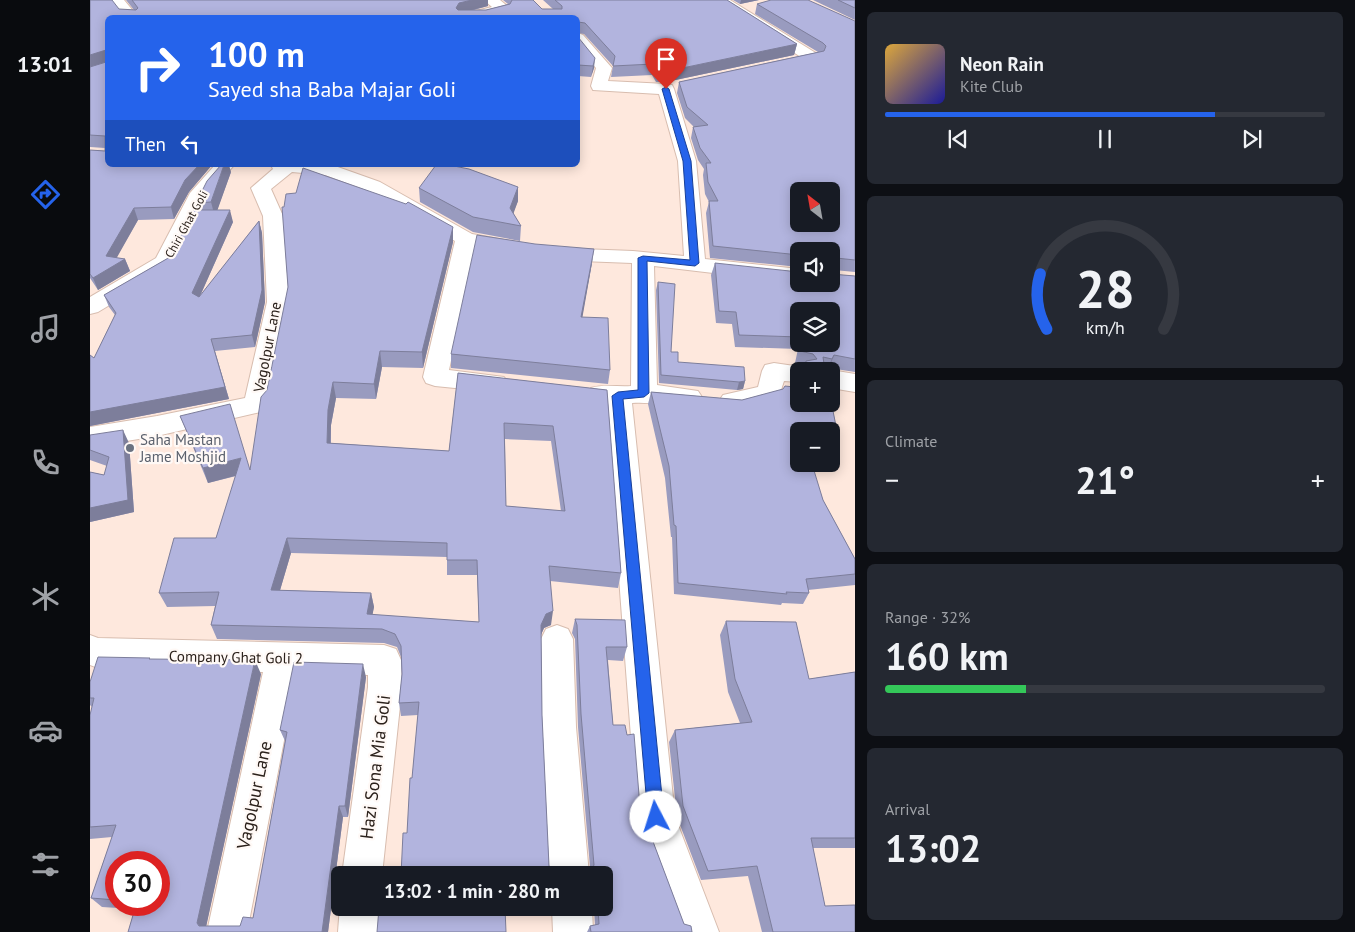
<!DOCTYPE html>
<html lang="en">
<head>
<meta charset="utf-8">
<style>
  body { margin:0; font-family:"PT Sans",sans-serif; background:#242831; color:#f1f3f6; height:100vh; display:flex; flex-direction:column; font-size:19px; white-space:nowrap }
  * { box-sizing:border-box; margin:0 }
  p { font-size:16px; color:#9ea1a6 }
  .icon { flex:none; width:28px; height:28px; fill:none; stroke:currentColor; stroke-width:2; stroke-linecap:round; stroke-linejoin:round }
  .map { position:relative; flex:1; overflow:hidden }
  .details { display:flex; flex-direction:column; gap:12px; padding:12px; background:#0d0f14; width:500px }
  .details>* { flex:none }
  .top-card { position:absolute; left:15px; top:15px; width:475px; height:152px; border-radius:8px; box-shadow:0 2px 12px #0003; background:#2563eb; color:#fff; overflow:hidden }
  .needle { width:32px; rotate:329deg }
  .tools { position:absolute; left:700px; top:182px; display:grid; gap:10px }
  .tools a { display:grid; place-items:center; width:50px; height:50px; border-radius:8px; background:#171b24; box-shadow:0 2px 12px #0003; font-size:25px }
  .speed { position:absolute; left:15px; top:851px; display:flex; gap:10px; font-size:25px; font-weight:700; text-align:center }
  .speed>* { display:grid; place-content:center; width:65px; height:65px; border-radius:50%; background:#171b24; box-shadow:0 2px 12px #0003; line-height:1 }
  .speed .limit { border:8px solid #d22; background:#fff; color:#111 }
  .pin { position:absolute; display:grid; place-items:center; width:42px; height:42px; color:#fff; margin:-51px -21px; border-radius:50% 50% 50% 0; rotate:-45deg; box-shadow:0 0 5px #0007 }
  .pin .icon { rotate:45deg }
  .me { position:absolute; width:55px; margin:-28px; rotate:355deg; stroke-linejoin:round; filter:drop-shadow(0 0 4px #0008) }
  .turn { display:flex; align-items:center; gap:18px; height:105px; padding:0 20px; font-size:22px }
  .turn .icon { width:65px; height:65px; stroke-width:2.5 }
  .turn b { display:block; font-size:35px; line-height:42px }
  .then { display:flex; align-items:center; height:48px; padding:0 20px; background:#0003; gap:10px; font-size:19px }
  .big { font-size:38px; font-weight:600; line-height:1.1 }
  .details .widget { flex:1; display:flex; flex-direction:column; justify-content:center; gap:8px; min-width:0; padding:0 18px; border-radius:8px; background:#242831 }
  .details .dial { align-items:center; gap:0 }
  .dial svg { height:130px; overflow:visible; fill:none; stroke:#363941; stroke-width:7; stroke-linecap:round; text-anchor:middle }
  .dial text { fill:#f1f3f6; stroke:none }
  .song { display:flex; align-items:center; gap:15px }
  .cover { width:60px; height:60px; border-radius:8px; background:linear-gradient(135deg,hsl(40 70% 55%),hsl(240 70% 35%)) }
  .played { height:5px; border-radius:2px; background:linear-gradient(90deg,#2563eb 75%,#363941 75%) }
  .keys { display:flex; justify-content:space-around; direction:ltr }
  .heat { display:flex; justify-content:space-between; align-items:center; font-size:28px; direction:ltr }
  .charge { height:8px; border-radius:4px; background:linear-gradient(90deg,#34c759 32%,#363941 0) }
  .trip { position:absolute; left:241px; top:866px; width:282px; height:50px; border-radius:8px; background:#171b24; box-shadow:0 2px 12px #0003; font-weight:600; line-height:50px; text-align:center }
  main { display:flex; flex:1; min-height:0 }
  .tabs { display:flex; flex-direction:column; width:90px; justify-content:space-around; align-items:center; background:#090b0e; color:#9ea1a6 }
  .tabs .icon { width:35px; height:35px }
  .tabs .on { color:#2563eb }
  .tabs b { font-size:22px; color:#f1f3f6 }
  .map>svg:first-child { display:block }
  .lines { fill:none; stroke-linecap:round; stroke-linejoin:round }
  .minor-casing { stroke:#d8bdaf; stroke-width:2 }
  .minor { fill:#fff; fill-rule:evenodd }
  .wall { fill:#999bbf; fill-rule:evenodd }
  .shaded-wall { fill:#7d7e9b }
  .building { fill:#b2b4de; stroke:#7d7e9b; fill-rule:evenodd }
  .route { fill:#2563eb; stroke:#184099 }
  .worship-dot { fill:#6b7280; stroke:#fff9f6; stroke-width:2 }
  .labels { text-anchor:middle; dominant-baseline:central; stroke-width:4.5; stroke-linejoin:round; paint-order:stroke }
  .far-street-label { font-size:12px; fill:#2b211b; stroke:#fff9f6 }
  .street-label { font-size:15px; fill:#2b211b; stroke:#fff9f6 }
  .worship-label { font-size:15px; fill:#5b616d; stroke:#fff9f6; text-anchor:start }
  .near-street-label { font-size:18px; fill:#2b211b; stroke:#fff9f6 }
</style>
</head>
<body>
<main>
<nav class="tabs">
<b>13:01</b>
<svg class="icon on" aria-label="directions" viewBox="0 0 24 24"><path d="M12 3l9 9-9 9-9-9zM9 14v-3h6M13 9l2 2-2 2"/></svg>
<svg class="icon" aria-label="music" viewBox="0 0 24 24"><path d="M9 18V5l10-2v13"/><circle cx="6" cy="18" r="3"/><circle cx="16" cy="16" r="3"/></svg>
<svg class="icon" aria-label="phone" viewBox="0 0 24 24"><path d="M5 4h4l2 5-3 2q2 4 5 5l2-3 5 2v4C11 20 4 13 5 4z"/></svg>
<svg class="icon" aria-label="climate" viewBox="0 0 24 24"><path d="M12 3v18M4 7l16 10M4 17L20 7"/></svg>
<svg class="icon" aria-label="car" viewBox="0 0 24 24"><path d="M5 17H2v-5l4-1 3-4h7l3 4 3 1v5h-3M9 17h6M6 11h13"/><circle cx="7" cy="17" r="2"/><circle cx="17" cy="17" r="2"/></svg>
<svg class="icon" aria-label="filters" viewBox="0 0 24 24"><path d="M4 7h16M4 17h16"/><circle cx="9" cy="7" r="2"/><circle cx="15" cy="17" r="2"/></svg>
</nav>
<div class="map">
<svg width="765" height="932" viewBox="0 0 765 932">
  <rect width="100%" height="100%" fill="#fee8dd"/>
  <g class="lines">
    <g class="minor-casing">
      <path id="minor" d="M19,0H34L49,18H34Z
        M394,0H410L421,9L419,12L396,18H368L370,15L402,7Z
        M623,0H640L729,55L731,58L729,61H717Z
        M488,33L493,35L522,68L518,81L576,84L582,85L584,89L606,161L615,259L709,269V283L564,266L567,385L608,391L612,397L608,403C587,409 563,401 542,403L585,817L629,932H589L547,817L516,404L501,400L497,394L501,388C514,384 528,387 541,386L542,263L466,260L458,259L455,254L458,249L466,248L543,251L594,256L588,161L569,94L503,90L501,86L506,68L488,47Z
        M125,165H144L119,195L83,267L8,312L0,314V297L66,258L100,193Z
        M181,165L245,166L290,182L382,234L431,243L434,248L431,253L423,254L385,247L359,370L414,377L418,383L414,389L405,392L345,386L336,383L333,377L365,241L276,190L235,175L202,172L181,189L193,216L199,302L179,405L175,411L67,436L0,447V427L67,416L155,398L177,302L173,216L161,188L183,169Z
        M684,363L718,368L720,371H709V382L694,381L688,399L647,410L633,407L629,401L633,395L668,387L672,371L675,365Z
        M741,370L765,374V392L741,388V371H738Z
        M467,625L478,629L483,639L486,727L499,875H459L452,727L451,639L456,629Z
        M0,635L8,638L294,645L306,649L311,660L312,687L292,875H252L278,687V675L207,673L157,932H117L173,672L8,668L0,665Z
        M250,905V908H289L288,932H248Z
        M462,908H502L503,932H463Z"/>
    </g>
    <use href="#minor" class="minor"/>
  </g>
  <path class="wall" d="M0,0L29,9L44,10L36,0H398V6L384,10H396L418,4L413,0H443L452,9H463L453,0H637L707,44L704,55L576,82H566L562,75L521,77L523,66L494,34L488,33V18L18,165H122L99,192L84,219L48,220L26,258L35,259L40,271L8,290L0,278V150L15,151V148L0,147Z
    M643,0H669L650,4Z
    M723,0H765V20Z
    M667,4L765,21V272L744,270L742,274L765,276V372L739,368L736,371H735L746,426L741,437V431H709L733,500L765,559V585L718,590L719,593L713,604L692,603L691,605L584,594L582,537H581L575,478L558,404L561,392L652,400L701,387L707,371H712L714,365L705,363L708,349L645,347L642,324L626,323L621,275L625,263L741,284V251H709V267L620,258L616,213L619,202L615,194L613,175L614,169L608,160L601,138L603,127H604L595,118L587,93L589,82L728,52L665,14ZM709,311L741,344H709Z
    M488,37L504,68L501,77L488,76Z
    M141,172L127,210L143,222L110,296L169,221L172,233L175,302L165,347L125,351L139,399L0,426V355L4,358L25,315L19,307L14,295L80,257L108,210L106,203Z
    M428,187V201L423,213L431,226L430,241L383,232L330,202L329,188Z
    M363,227V242L333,368L292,367L286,399L246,398L241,425V443L359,451L368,373L517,390L531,573L528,588L460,581L461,625L454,628L451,635L452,715L459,866L461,867H500L488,727L485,639L482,633L485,619L537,647L533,661L518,660L523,725L550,807L594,924L602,932H497L500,926L505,925L504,908H501H515V875H311L317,833L328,715L311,716L309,703L312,674L311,657L307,647L294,643L127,639L121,625L125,606L77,607L69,593L126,538L146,476L118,483L90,416L160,470ZM415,439L461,441L471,511L416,506ZM201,553L357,557V575H387L389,622L282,615L284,607L281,593L190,590Z
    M502,263L492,317L520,370L518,384L361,368V354Z
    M568,282L581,352L588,362L655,381L653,389L647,390L569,383L566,290Z
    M0,435L39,443L44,512L0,522V472L14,475L17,466L0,460Z
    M636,621L719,679L765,672V848H723L735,906L765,932H672L658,876L611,880L587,817L579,742L585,730L650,723L638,692L630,635Z
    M61,659L171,674L116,926H150L163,918L195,741L190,730L276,677L258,817H253L238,932H38L45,909L12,907L1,898L22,837L0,839V715L2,707L0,705V682ZM26,862L69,905H26Z"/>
  <path class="shaded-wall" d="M382,0H398V6L370,13L366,8L369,3Z
    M651,0H669L650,4Z
    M707,44L704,55L576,82L578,71Z
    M16,50L18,61L0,67V55Z
    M505,58L504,68L501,77L503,66Z
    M109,165H122L99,192L84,219L81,207L95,180Z
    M134,165H139L141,172L125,217L121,202Z
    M428,187V201L420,223V208Z
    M44,208L48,220L21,268L16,256Z
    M140,210L143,222L106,305L102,293Z
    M169,221L172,233L175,302L165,347L162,335Z
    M363,227V242L333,368L332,352Z
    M504,249L502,263L490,331L491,317Z
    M35,259L40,271L8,290L3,278Z
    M121,339L139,399L0,426V412Z
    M290,351L292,367L286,399L284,384Z
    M744,355L739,368L736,371Z
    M655,381L653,389L647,390L649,382Z
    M243,382L246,398L241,425L240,458L237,443L238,410Z
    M33,430L39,443L44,512L0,522V508Z
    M151,458L156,473L118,483L113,468Z
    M197,538L201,553L186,604L181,590Z
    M281,593L284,607L280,628L277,614Z
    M463,611L461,625L454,628L449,639L451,625L456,614Z
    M165,660L171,674L115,932L107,923Z
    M273,664L276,677L258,817L255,806Z
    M249,806L253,817L238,932H232Z"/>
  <path class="building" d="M0,0H22L29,9L46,10L48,8L42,0H382L369,3L366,8L368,10H396L420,4L422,0H443L452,9H472V6L465,0H637L707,44L578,71H568L563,64L523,66L525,56L495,23L488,22V28V18H18V165H109L95,180L81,207L44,208L16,256L35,259L3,278L0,274V150L15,151V136L0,135V67L16,62V50L0,55Z
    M681,0H718L765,21V260L746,258L744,260V270H741V251H709V255L623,246L619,201H628L618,182L616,163H621L610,148L603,127L618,125L597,107L589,82L734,51L736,46L733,43L667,4ZM709,191H741V224H709Z
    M748,0H765V8Z
    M488,37L505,58L503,66L488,65Z
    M131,165H134L121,202L106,203L117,181Z
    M346,165H359L379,169L428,187L420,208L431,226L383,217L329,188Z
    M213,168L316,204L318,202L363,227L332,352L290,351L284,384L243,382L238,410L237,443L359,451L368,373L517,390L531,573L459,566L463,611L456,614L451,625L452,715L459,866L461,867H503L504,865L491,714L487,625L485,619L535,620L537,647H516L523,725H535L537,735L544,734L550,807L594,924L601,926L602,932H501L500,926L509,924L508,908H515V875H311L313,833H317L320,778H322L329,702L309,703L312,674L311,646L305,634L292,629L121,625L129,592L69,593L84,538H126L151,458L113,468L90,416L140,404L160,470L171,397L177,390L198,287L192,207H194L196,194L206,193ZM414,423L463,426L475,511L416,506ZM197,538L357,543V560H387L389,622L277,614L281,593L181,590Z
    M104,210H140L102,293L109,297L169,221L172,290L162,335L121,339L135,387L0,412V355L4,358L26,313L14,295L80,257Z
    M387,235L445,244L504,249L491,317L518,318L520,370L361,354Z
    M625,263L709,272V284H741V274L765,276V359L744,355L742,359L733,357L735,371H709V404H741V401L746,426L710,423L713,431H709V464H722L733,500L765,559V574L716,579L719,593L696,592L697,594L588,583L586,526L584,525L579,466L561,392L652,400L693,389L695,386L704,387L707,371H715L716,361L727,359L723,354L710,351L711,344H741V311H709V337L649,335L646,312L629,311Z
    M568,282L585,284L581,352H588V362L654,367L655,381L649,382L571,375Z
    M33,430L38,500L0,508V472L14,475L19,457L0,450V435Z
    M636,621L706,622L719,679L765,672V838H721L735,906L765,905V932H683L667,866L618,871L593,806L585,730L662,722L645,679Z
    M8,657L60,658L59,659L165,660L107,923L109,926H150L153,917L163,918L197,732L190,730L204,662L273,664L255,806H249L232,932H38L46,905H69V862H26V900L1,898L26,825L0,827V715L4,698H0V682Z
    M289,908H415L416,932H287Z"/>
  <path class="route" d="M576,87L579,89L601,161L609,263L605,266L557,261L559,393L554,397L533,399L574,817L572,822L566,825L561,822L558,817L522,396L528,392L548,390V258L553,256L600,260L593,161L572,89Z"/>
  <circle class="worship-dot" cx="40" cy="448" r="5"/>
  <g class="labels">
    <g class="far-street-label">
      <text transform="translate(96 224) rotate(-61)">Chiri Ghat Goli</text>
    </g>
    <g class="street-label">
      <text transform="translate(177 347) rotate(-79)">Vagolpur Lane</text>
      <text transform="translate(146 657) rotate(1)">Company Ghat Goli 2</text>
    </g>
    <g class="worship-label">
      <text x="50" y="439">Saha Mastan<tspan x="50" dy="17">Jame Moshjid</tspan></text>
    </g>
    <g class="near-street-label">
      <text transform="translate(285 767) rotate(-83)">Hazi Sona Mia Goli</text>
      <text transform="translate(164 795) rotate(-78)">Vagolpur Lane</text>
    </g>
  </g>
</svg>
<div class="tools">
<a><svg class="needle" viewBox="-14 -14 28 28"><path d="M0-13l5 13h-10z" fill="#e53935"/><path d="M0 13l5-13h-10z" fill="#9ea1a6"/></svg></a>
<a><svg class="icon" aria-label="sound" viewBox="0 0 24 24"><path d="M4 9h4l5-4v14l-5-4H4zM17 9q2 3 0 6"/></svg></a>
<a><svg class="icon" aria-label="layers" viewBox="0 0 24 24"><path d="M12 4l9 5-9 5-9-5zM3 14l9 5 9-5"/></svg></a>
<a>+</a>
<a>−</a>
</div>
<div class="speed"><div class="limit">30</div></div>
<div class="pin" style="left:576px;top:89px;background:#d93025"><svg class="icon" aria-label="arrive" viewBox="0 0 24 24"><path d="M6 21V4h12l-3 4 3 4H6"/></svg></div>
<svg class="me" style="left:566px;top:817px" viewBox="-20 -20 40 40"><circle r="19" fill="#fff"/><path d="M0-13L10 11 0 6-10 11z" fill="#2563eb"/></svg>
<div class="trip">13:02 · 1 min · 280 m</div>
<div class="top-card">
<div class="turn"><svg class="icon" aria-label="right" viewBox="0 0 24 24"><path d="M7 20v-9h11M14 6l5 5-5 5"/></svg><div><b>100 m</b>Sayed sha Baba Majar Goli</div></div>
<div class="then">Then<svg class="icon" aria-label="left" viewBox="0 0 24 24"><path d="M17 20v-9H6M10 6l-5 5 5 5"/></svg></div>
</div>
</div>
<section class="details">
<div class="widget">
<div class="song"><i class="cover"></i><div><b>Neon Rain</b><p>Kite Club</p></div></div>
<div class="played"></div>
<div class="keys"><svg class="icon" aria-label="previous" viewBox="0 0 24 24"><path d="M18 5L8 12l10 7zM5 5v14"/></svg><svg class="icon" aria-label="pause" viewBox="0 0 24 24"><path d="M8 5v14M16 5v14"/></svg><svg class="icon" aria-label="next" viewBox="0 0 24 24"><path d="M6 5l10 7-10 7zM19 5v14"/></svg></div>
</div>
<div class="widget dial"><svg viewBox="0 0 100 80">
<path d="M14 69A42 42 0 1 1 86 69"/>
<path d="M14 69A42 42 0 0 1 10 35" stroke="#2563eb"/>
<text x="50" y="56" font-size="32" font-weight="700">28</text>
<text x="50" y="72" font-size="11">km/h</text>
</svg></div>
<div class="widget"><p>Climate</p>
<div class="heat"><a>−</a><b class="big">21°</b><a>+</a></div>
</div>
<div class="widget"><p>Range · 32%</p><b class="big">160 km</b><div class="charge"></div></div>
<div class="widget"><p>Arrival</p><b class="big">13:02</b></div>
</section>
</main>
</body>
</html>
